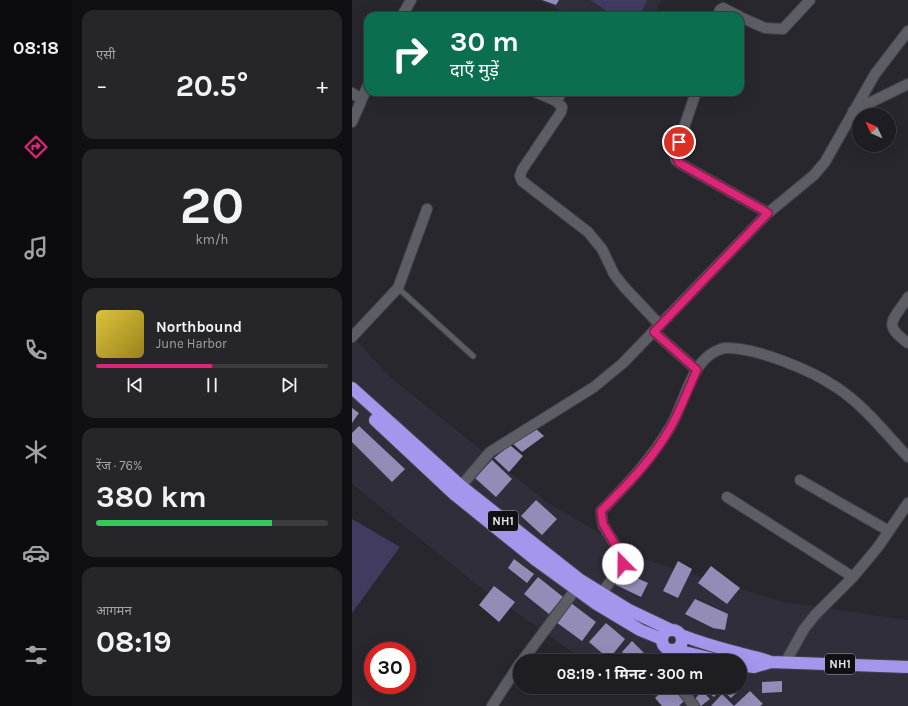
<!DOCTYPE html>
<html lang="hi">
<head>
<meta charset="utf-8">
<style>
  body { margin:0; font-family:Karla,"Noto Sans Devanagari",sans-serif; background:#26262a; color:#f1f3f6; height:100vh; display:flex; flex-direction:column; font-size:15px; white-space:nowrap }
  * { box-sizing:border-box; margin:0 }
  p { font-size:13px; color:#a1a2a5 }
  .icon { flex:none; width:22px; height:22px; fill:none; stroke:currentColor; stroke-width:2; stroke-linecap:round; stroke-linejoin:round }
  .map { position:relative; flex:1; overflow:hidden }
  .details { display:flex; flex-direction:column; gap:10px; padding:10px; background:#101013; width:280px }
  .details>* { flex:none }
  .guide { position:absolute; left:12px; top:12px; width:380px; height:84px; border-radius:12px; box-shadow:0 4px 16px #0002,0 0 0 1px #3c3b40; background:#0b6e4f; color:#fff; overflow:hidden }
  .needle { width:26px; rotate:314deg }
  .controls { position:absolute; left:500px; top:108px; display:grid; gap:8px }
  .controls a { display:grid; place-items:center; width:44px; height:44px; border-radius:50%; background:#1e1d22; box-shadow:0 4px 16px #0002,0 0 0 1px #3c3b40; font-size:20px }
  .speed { position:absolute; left:12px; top:642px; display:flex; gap:8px; font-size:20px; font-weight:700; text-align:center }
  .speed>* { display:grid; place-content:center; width:52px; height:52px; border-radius:50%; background:#1e1d22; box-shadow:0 4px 16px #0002,0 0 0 1px #3c3b40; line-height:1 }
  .speed .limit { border:6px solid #d22; background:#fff; color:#111 }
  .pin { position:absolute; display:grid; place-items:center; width:34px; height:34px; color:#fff; margin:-17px; border:2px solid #fff; border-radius:50%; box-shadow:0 1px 4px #0007 }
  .me { position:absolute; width:44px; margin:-22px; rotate:338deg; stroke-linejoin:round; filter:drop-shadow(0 0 3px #0008) }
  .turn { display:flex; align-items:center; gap:14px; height:84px; padding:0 20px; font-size:18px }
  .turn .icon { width:52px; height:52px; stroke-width:2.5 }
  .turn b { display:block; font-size:28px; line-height:34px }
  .big { font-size:30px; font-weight:700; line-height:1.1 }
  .details .card { flex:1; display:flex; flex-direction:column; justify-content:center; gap:6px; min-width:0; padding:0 14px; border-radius:12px; background:#26262a }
  .details .dial { align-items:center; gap:0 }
  .dial b { font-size:52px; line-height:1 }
  .song { display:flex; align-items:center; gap:12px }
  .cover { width:48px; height:48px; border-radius:6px; background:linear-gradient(135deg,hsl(50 70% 55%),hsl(50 70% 35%)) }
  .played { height:4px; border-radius:2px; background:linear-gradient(90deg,#db2777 50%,#3c3b40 50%) }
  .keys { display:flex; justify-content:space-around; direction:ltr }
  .heat { display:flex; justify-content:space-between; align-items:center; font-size:22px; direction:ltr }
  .charge { height:6px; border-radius:3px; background:linear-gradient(90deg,#34c759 76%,#3c3b40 0) }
  .trip { position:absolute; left:161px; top:654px; width:234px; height:40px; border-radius:20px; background:#1e1d22; box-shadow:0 4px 16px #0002,0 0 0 1px #3c3b40; font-weight:700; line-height:40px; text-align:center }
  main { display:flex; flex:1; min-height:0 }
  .menu { display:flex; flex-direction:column; width:72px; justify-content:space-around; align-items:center; background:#0c0c0e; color:#a1a2a5 }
  .menu .icon { width:28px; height:28px }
  .menu .current { color:#db2777 }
  .menu b { font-size:18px; color:#f1f3f6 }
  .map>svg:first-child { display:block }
  .built { fill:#302e3b }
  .grass { fill:#413b5f }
  .building { fill:#928cb7 }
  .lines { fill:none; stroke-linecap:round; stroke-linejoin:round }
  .lane-casing { stroke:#444349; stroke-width:7 }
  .street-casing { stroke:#444349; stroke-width:12 }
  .highway-casing { stroke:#444349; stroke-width:14 }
  .lane { stroke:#5d5d65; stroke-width:5 }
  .street { stroke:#5d5d65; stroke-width:10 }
  .highway { stroke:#a596ed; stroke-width:12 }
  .route-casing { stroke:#8e194d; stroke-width:10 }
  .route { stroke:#db2777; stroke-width:7 }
  .labels { text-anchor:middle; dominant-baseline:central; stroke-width:4; stroke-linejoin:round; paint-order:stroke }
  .shield { fill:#111013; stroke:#a6a5aa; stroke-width:1 }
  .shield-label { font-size:12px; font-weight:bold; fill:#e6e5ea }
</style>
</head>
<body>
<main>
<nav class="menu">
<b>08:18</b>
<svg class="icon current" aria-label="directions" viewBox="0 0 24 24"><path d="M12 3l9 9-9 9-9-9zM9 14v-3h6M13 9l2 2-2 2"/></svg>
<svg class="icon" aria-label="music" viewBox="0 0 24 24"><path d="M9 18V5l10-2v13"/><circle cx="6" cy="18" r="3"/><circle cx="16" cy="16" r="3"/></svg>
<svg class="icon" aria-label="phone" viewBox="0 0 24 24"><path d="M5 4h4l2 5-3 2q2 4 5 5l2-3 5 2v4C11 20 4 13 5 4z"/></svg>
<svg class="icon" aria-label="climate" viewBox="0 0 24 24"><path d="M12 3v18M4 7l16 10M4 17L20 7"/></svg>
<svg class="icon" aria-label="car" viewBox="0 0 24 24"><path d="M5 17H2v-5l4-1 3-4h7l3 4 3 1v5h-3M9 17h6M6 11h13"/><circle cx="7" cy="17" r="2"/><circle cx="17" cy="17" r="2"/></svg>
<svg class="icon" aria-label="filters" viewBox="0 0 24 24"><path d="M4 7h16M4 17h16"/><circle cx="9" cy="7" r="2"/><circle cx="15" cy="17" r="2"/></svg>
</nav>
<section class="details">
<div class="card"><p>एसी</p>
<div class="heat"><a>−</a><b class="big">20.5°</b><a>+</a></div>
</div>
<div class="card dial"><b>20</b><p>km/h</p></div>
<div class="card">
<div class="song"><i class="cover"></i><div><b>Northbound</b><p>June Harbor</p></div></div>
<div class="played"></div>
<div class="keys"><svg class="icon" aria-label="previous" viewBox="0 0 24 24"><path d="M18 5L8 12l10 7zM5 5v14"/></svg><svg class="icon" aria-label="pause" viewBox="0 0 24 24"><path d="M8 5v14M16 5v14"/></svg><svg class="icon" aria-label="next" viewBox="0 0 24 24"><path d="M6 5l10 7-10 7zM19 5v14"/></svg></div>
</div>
<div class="card"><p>रेंज · 76%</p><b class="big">380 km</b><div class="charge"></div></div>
<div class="card"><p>आगमन</p><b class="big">08:19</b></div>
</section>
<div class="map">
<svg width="556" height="706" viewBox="0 0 556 706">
  <rect width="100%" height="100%" fill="#28272e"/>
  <path class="built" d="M187,0H309L302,16H220Z
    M0,336L38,377L196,503L294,560L431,602L556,620V706H330L278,687H388V661H233L123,583L0,484Z"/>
  <path class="grass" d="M238,0H295L288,16H263Z
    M0,519L48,547L0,613Z"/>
  <path class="building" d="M190,0H207L204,5Z
    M0,408L7,413L0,423Z
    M7,426L53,469L40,482L0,442V433Z
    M182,427L192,436L170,452L160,443Z
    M158,445L171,456L157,472L142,458Z
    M140,460L160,479L144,497L123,478Z
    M184,500L205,519L190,535L169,516Z
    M162,559L182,574L175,583L156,568Z
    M326,561L340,569L326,598L311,591Z
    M359,566L388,588L375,604L346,583Z
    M272,572L296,583L289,597L262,584Z
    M186,577L211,597L197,614L172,594Z
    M142,586L163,602L147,622L127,605Z
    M343,599L376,614L373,630L361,628L333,614Z
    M219,603L244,622L230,641L204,622Z
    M254,623L273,639L257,659L237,642Z
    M280,641L300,661H279L270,652Z
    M430,681V692L410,693V682Z
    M315,687H321L333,700L327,706H310L303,698Z
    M333,687H345L338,693Z
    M350,687H371L362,697Z
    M377,687H382L386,691L379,698L372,692Z
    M350,691L358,699L349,706L342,700Z
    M398,691L411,704L408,706H382Z
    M370,694L382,706H359Z"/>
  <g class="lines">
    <g class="lane-casing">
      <path id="lane" d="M46,288L121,356"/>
    </g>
    <g class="street-casing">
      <path id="street" d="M50,16L59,0
        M366,16L368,10L371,8L387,16
        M388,17L413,28L431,29L458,0
        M183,92L204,101L210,107L209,112L170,170L168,176L170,181L236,232L250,249L262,274L272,287L308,325
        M344,92L323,154L324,160L329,164L416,213
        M0,93L9,99
        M204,101L210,92
        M501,111L556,84
        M0,122L16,85
        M556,297C542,320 529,324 556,343
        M302,332L345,370
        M0,337L46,288L75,209
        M448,480L537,531
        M109,486L138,452L242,387L271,363L416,213L462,175L473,162L523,74L556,31
        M375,497L501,577
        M249,594L271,564L270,556L251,525L249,511C276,484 301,457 320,424C331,404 338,372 355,357C360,353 367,349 373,348C403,347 459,370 484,387C512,405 533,433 556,457
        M318,650L319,661
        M170,661L223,590
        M433,663L452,629L463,615L501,577L526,547L556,503
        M328,687L342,706
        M140,706L168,663"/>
    </g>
    <g class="highway-casing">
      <path id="highway" d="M0,388L109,486L227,579L277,610L319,630
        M23,420L102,494L185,561L243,603L288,630L310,639
        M310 640a10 10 0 1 1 20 0a10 10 0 1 1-20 0Z
        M329,635C347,642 364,647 383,652C395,656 407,657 419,662L556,667
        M324,650L370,661
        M388,665L402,667L419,662"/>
    </g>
    <use href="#lane" class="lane"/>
    <use href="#street" class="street"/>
    <use href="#highway" class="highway"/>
  </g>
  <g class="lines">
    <g class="route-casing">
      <path id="route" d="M271,564L270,556L251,524L249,511C276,484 303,457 321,423C330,406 337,387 345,370L302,332L416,213L329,164C321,157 324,151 327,142"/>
    </g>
    <use href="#route" class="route"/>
  </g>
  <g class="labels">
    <g class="shield">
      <rect x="136" y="511" width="30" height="20" rx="3"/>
      <rect x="473" y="654" width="30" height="20" rx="3"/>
    </g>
    <g class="shield-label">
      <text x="151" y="521">NH1</text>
      <text x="488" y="664">NH1</text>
    </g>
  </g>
</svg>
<div class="controls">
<a><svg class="needle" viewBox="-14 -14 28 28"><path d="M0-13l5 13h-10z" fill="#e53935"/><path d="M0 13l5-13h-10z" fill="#a1a2a5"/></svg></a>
</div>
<div class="speed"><div class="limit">30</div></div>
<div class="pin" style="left:327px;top:142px;background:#d93025"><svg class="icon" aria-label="arrive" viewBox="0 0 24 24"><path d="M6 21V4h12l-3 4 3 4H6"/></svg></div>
<svg class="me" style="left:271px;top:564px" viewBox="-20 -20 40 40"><circle r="19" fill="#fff"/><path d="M0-13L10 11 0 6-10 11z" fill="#db2777"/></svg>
<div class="trip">08:19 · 1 मिनट · 300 m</div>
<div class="guide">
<div class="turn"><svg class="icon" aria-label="right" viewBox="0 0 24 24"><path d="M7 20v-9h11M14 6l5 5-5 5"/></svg><div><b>30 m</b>दाएँ मुड़ें</div></div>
</div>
</div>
</main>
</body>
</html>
